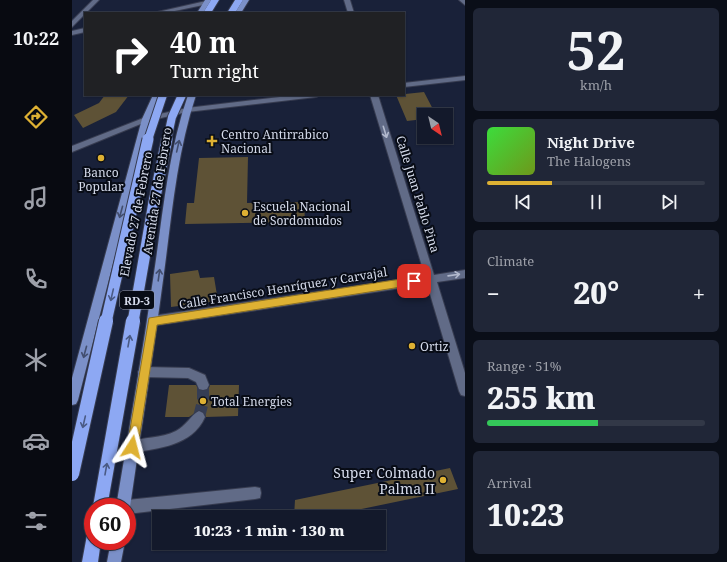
<!DOCTYPE html>
<html lang="en">
<head>
<meta charset="utf-8">
<style>
  body { margin:0; font-family:"Noto Serif",serif; background:#202637; color:#f1f3f6; height:100vh; display:flex; flex-direction:column; font-size:15px; white-space:nowrap }
  * { box-sizing:border-box; margin:0 }
  p { font-size:13px; color:#9da0a9 }
  .icon { flex:none; width:22px; height:22px; fill:none; stroke:currentColor; stroke-width:2; stroke-linecap:round; stroke-linejoin:round }
  .map { position:relative; flex:1; overflow:hidden }
  .sheet { display:flex; flex-direction:column; gap:8px; padding:8px; background:#0a0e18; width:262px }
  .sheet>* { flex:none }
  .guide { position:absolute; left:12px; top:12px; width:321px; height:84px; border-radius:0px; box-shadow:0 1px 3px #0004,0 0 0 1px #323847; background:#202124; color:#fff; overflow:hidden }
  .needle { width:26px; rotate:145deg }
  .controls { position:absolute; left:345px; top:108px; display:grid; gap:8px }
  .controls a { display:grid; place-items:center; width:36px; height:36px; border-radius:0px; background:#13192b; box-shadow:0 1px 3px #0004,0 0 0 1px #323847; font-size:20px }
  .speed { position:absolute; left:12px; top:498px; display:flex; gap:8px; font-size:20px; font-weight:700; text-align:center }
  .speed>* { display:grid; place-content:center; width:52px; height:52px; border-radius:50%; background:#13192b; box-shadow:0 1px 3px #0004,0 0 0 1px #323847; line-height:1 }
  .speed .limit { border:6px solid #d22; background:#fff; color:#111 }
  .pin { position:absolute; display:grid; place-items:center; width:34px; height:34px; color:#fff; margin:-17px; border-radius:8px; box-shadow:0 2px 6px #0006 }
  .me { position:absolute; width:44px; margin:-22px; rotate:9deg; stroke-linejoin:round; filter:drop-shadow(0 0 3px #0008) }
  .turn { display:flex; align-items:center; gap:14px; height:84px; padding:0 20px; font-size:18px }
  .turn .icon { width:52px; height:52px; stroke-width:2.5 }
  .turn b { display:block; font-size:28px; line-height:34px }
  .big { font-size:30px; font-weight:800; line-height:1.1 }
  .sheet .widget { flex:1; display:flex; flex-direction:column; justify-content:center; gap:6px; min-width:0; padding:0 14px; border-radius:6px; background:#202637 }
  .sheet .dial { align-items:center; gap:0 }
  .dial b { font-size:52px; line-height:1 }
  .song { display:flex; align-items:center; gap:12px }
  .cover { width:48px; height:48px; border-radius:6px; background:linear-gradient(135deg,hsl(120 70% 55%),hsl(80 70% 35%)) }
  .played { height:4px; border-radius:2px; background:linear-gradient(90deg,#deb133 30%,#323847 30%) }
  .keys { display:flex; justify-content:space-around; direction:ltr }
  .heat { display:flex; justify-content:space-between; align-items:center; font-size:22px; direction:ltr }
  .charge { height:6px; border-radius:3px; background:linear-gradient(90deg,#34c759 51%,#323847 0) }
  .trip { position:absolute; left:80px; top:510px; width:234px; height:40px; border-radius:0px; background:#13192b; box-shadow:0 1px 3px #0004,0 0 0 1px #323847; font-weight:800; line-height:40px; text-align:center }
  main { display:flex; flex:1; min-height:0 }
  .tabs { display:flex; flex-direction:column; width:72px; justify-content:space-around; align-items:center; background:#080a11; color:#9da0a9 }
  .tabs .icon { width:28px; height:28px }
  .tabs .selected { color:#deb133 }
  .tabs b { font-size:18px; color:#f1f3f6 }
  .map>svg:first-child { display:block }
  .building { fill:#5e5236 }
  .lines { fill:none; stroke-linecap:round; stroke-linejoin:round }
  .minor-tunnel { stroke:#353d54; stroke-width:12; stroke-dasharray:12 6; stroke-linecap:butt }
  .minor-casing { stroke:#373c50; stroke-width:2 }
  .major-casing { stroke:#373c50; stroke-width:2 }
  .highway-casing { stroke:#373c50; stroke-width:2 }
  .minor { fill:#616b87; fill-rule:evenodd }
  .major { fill:#7b90c8; fill-rule:evenodd }
  .highway { fill:#8da8f3; fill-rule:evenodd }
  .highway-bridge-far2-casing { stroke:#373c50; stroke-width:10; stroke-linecap:butt }
  .highway-bridge-far1-casing { stroke:#373c50; stroke-width:13; stroke-linecap:butt }
  .highway-bridge-casing { stroke:#373c50; stroke-width:16; stroke-linecap:butt }
  .highway-bridge-far2 { stroke:#8da8f3; stroke-width:8 }
  .highway-bridge-far1 { stroke:#8da8f3; stroke-width:11 }
  .highway-bridge { stroke:#8da8f3; stroke-width:14 }
  .oneway { stroke:#b2b9cd }
  .oneway2 { stroke:#424e6f }
  .oneway3 { stroke:#4a5a84 }
  .route { fill:#deb133; stroke:#907321 }
  .poi-dot { fill:#deb133; stroke:#080c16; stroke-width:1.5 }
  .labels { text-anchor:middle; dominant-baseline:central; stroke-width:4; stroke-linejoin:round; paint-order:stroke }
  .shield { fill:#080c16; stroke:#989dab; stroke-width:1 }
  .shield-label { font-size:11px; font-weight:bold; fill:#d5dbeb }
  .poi-label { font-size:12px; fill:#d5dbeb; stroke:#080c16; text-anchor:start }
  .street-label { font-size:12px; fill:#d5dbeb; stroke:#080c16 }
  .near-poi-label { font-size:14px; fill:#d5dbeb; stroke:#080c16; text-anchor:end }
</style>
</head>
<body>
<main>
<nav class="tabs">
<b>10:22</b>
<svg class="icon selected" aria-label="directions" viewBox="0 0 24 24"><path d="M12 3l9 9-9 9-9-9zM9 14v-3h6M13 9l2 2-2 2"/></svg>
<svg class="icon" aria-label="music" viewBox="0 0 24 24"><path d="M9 18V5l10-2v13"/><circle cx="6" cy="18" r="3"/><circle cx="16" cy="16" r="3"/></svg>
<svg class="icon" aria-label="phone" viewBox="0 0 24 24"><path d="M5 4h4l2 5-3 2q2 4 5 5l2-3 5 2v4C11 20 4 13 5 4z"/></svg>
<svg class="icon" aria-label="climate" viewBox="0 0 24 24"><path d="M12 3v18M4 7l16 10M4 17L20 7"/></svg>
<svg class="icon" aria-label="car" viewBox="0 0 24 24"><path d="M5 17H2v-5l4-1 3-4h7l3 4 3 1v5h-3M9 17h6M6 11h13"/><circle cx="7" cy="17" r="2"/><circle cx="17" cy="17" r="2"/></svg>
<svg class="icon" aria-label="filters" viewBox="0 0 24 24"><path d="M4 7h16M4 17h16"/><circle cx="9" cy="7" r="2"/><circle cx="15" cy="17" r="2"/></svg>
</nav>
<div class="map">
<svg width="393" height="562" viewBox="0 0 393 562">
  <rect width="100%" height="100%" fill="#192139"/>
  <path class="building" d="M352,92L364,115H352V119L335,121L324,95Z
    M33,95H57L44,112L11,128L2,115L27,103Z
    M176,157L175,203L232,202L233,222L113,224L115,203H122L127,158Z
    M126,270L128,278L142,277L146,301L99,307L98,274Z
    M97,385H124L127,390L131,391L136,390L138,385H167L166,416L134,417L132,412L128,410L117,417H93Z
    M378,468L386,489L251,517H222L223,500Z"/>
  <g class="lines">
    <path class="minor-tunnel" d="M127,417L131,401V385"/>
    <g class="minor-casing">
      <path id="minor" d="M21,0H27L0,27V21Z
        M272,0H278L282,13H276Z
        M387,0H393V5Z
        M134,1L136,2V4L93,13H81Z
        M13,28V32L0,35V31Z
        M393,76V80L332,87V83Z
        M225,95H248L244,97L115,112L76,121L0,152V146L74,117L115,108Z
        M298,95H306L362,275L393,270V278L365,282L393,373V396L389,395L387,391L355,284L80,326L76,324L75,321L76,318L80,316L353,276Z
        M72,367L117,368L133,375L137,385L135,389L131,390L127,389L124,382L116,378L72,377L68,376L66,372L68,368Z
        M127,411L131,413L133,417C120,446 87,448 60,453L56,451L54,447L56,443C71,436 89,439 104,431C114,426 119,415 127,411Z
        M183,487L188,488L189,493L188,498L183,499L55,514V507H48L50,502L55,500Z"/>
    </g>
    <g class="major-casing">
      <path id="major" d="M133,0H139L131,13H125Z
        M171,0H177L169,13H163Z
        M81,95H89L78,119L6,400L4,404L0,405V378L70,119Z
        M116,95H124C105,153 100,213 92,273C82,351 69,429 58,507L55,512V507H44C57,429 71,351 82,273C91,213 96,153 116,95Z
        M39,541H53L49,562H35Z"/>
    </g>
    <g class="highway-casing">
      <path id="highway" d="M139,0H147L139,13H131Z
        M163,0H171L163,13H155Z
        M21,533V541H29L26,562H10L15,535Z"/>
    </g>
    <use href="#minor" class="minor"/>
    <use href="#major" class="major"/>
    <use href="#highway" class="highway"/>
    <g class="highway-bridge-far2-casing">
      <path id="highway-bridge-far2" d="M76,140L91,95
        M95,140L100,117L110,95"/>
    </g>
    <g class="highway-bridge-far1-casing">
      <path id="highway-bridge-far1" d="M34,322L76,139
        M61,322L82,202L95,139"/>
    </g>
    <g class="highway-bridge-casing">
      <path id="highway-bridge" d="M0,474L34,321
        M28,507L61,321"/>
    </g>
    <use href="#highway-bridge-far2" class="highway-bridge-far2"/>
    <use href="#highway-bridge-far1" class="highway-bridge-far1"/>
    <use href="#highway-bridge" class="highway-bridge"/>
  </g>
  <defs><path id="oneway-shaft" d="M-6 0H5M1.5-3L5.5 0L1.5 3" fill="none" stroke-width="1.6" stroke-linecap="round" stroke-linejoin="round"/></defs>
  <g class="oneway">
    <use href="#oneway-shaft" transform="translate(313 132) rotate(73)"/>
    <use href="#oneway-shaft" transform="translate(382 275) rotate(-8)"/>
  </g>
  <g class="oneway2">
    <use href="#oneway-shaft" transform="translate(106 146) rotate(-77)"/>
    <use href="#oneway-shaft" transform="translate(49 212) rotate(105)"/>
    <use href="#oneway-shaft" transform="translate(87 275) rotate(-82)"/>
    <use href="#oneway-shaft" transform="translate(13 352) rotate(105)"/>
  </g>
  <g class="oneway3">
    <use href="#oneway-shaft" transform="translate(40 295) rotate(103)"/>
    <use href="#oneway-shaft" transform="translate(57 341) rotate(-80)"/>
    <use href="#oneway-shaft" transform="translate(12 422) rotate(103)"/>
    <use href="#oneway-shaft" transform="translate(34 469) rotate(-80)"/>
  </g>
  <path class="route" d="M342,277L347,281L342,285L85,325L66,447L64,451L60,453L56,451L55,447L77,318Z"/>
  <g class="poi-dot">
    <path d="M138 135h4v4h4v4h-4v4h-4v-4h-4v-4h4z"/>
    <circle cx="29" cy="158" r="4"/>
    <circle cx="173" cy="213" r="4"/>
    <circle cx="340" cy="346" r="4"/>
    <circle cx="131" cy="401" r="4"/>
    <circle cx="371" cy="480" r="4"/>
  </g>
  <g class="labels">
    <rect class="shield" x="48" y="291" width="34" height="18" rx="3"/>
    <g class="shield-label">
      <text x="65" y="300">RD-3</text>
    </g>
    <g class="poi-label">
      <text x="149" y="134">Centro Antirrabico<tspan x="149" dy="14">Nacional</tspan></text>
      <text x="29" y="172" text-anchor="middle">Banco<tspan x="29" dy="14">Popular</tspan></text>
      <text x="181" y="206">Escuela Nacional<tspan x="181" dy="14">de Sordomudos</tspan></text>
      <text x="348" y="346">Ortiz</text>
      <text x="139" y="401">Total Energies</text>
    </g>
    <g class="street-label">
      <text transform="translate(85 191) rotate(-81)">Avenida 27 de Febrero</text>
      <text transform="translate(346 194) rotate(73)">Calle Juan Pablo Pina</text>
      <text transform="translate(64 214) rotate(-79)">Elevado 27 de Febrero</text>
      <text transform="translate(211 288) rotate(-9)">Calle Francisco Henríquez y Carvajal</text>
    </g>
    <g class="near-poi-label">
      <text x="363" y="472">Super Colmado<tspan x="363" dy="16">Palma II</tspan></text>
    </g>
  </g>
</svg>
<div class="controls">
<a><svg class="needle" viewBox="-14 -14 28 28"><path d="M0-13l5 13h-10z" fill="#e53935"/><path d="M0 13l5-13h-10z" fill="#9da0a9"/></svg></a>
</div>
<div class="speed"><div class="limit">60</div></div>
<div class="pin" style="left:342px;top:281px;background:#d93025"><svg class="icon" aria-label="arrive" viewBox="0 0 24 24"><path d="M6 21V4h12l-3 4 3 4H6"/></svg></div>
<svg class="me" style="left:60px;top:447px" viewBox="-20 -20 40 40"><path d="M0-17L14 15 0 8-14 15z" fill="#deb133" stroke="#fff" stroke-width="4"/></svg>
<div class="trip">10:23 · 1 min · 130 m</div>
<div class="guide">
<div class="turn"><svg class="icon" aria-label="right" viewBox="0 0 24 24"><path d="M7 20v-9h11M14 6l5 5-5 5"/></svg><div><b>40 m</b>Turn right</div></div>
</div>
</div>
<section class="sheet">
<div class="widget dial"><b>52</b><p>km/h</p></div>
<div class="widget">
<div class="song"><i class="cover"></i><div><b>Night Drive</b><p>The Halogens</p></div></div>
<div class="played"></div>
<div class="keys"><svg class="icon" aria-label="previous" viewBox="0 0 24 24"><path d="M18 5L8 12l10 7zM5 5v14"/></svg><svg class="icon" aria-label="pause" viewBox="0 0 24 24"><path d="M8 5v14M16 5v14"/></svg><svg class="icon" aria-label="next" viewBox="0 0 24 24"><path d="M6 5l10 7-10 7zM19 5v14"/></svg></div>
</div>
<div class="widget"><p>Climate</p>
<div class="heat"><a>−</a><b class="big">20°</b><a>+</a></div>
</div>
<div class="widget"><p>Range · 51%</p><b class="big">255 km</b><div class="charge"></div></div>
<div class="widget"><p>Arrival</p><b class="big">10:23</b></div>
</section>
</main>
</body>
</html>
